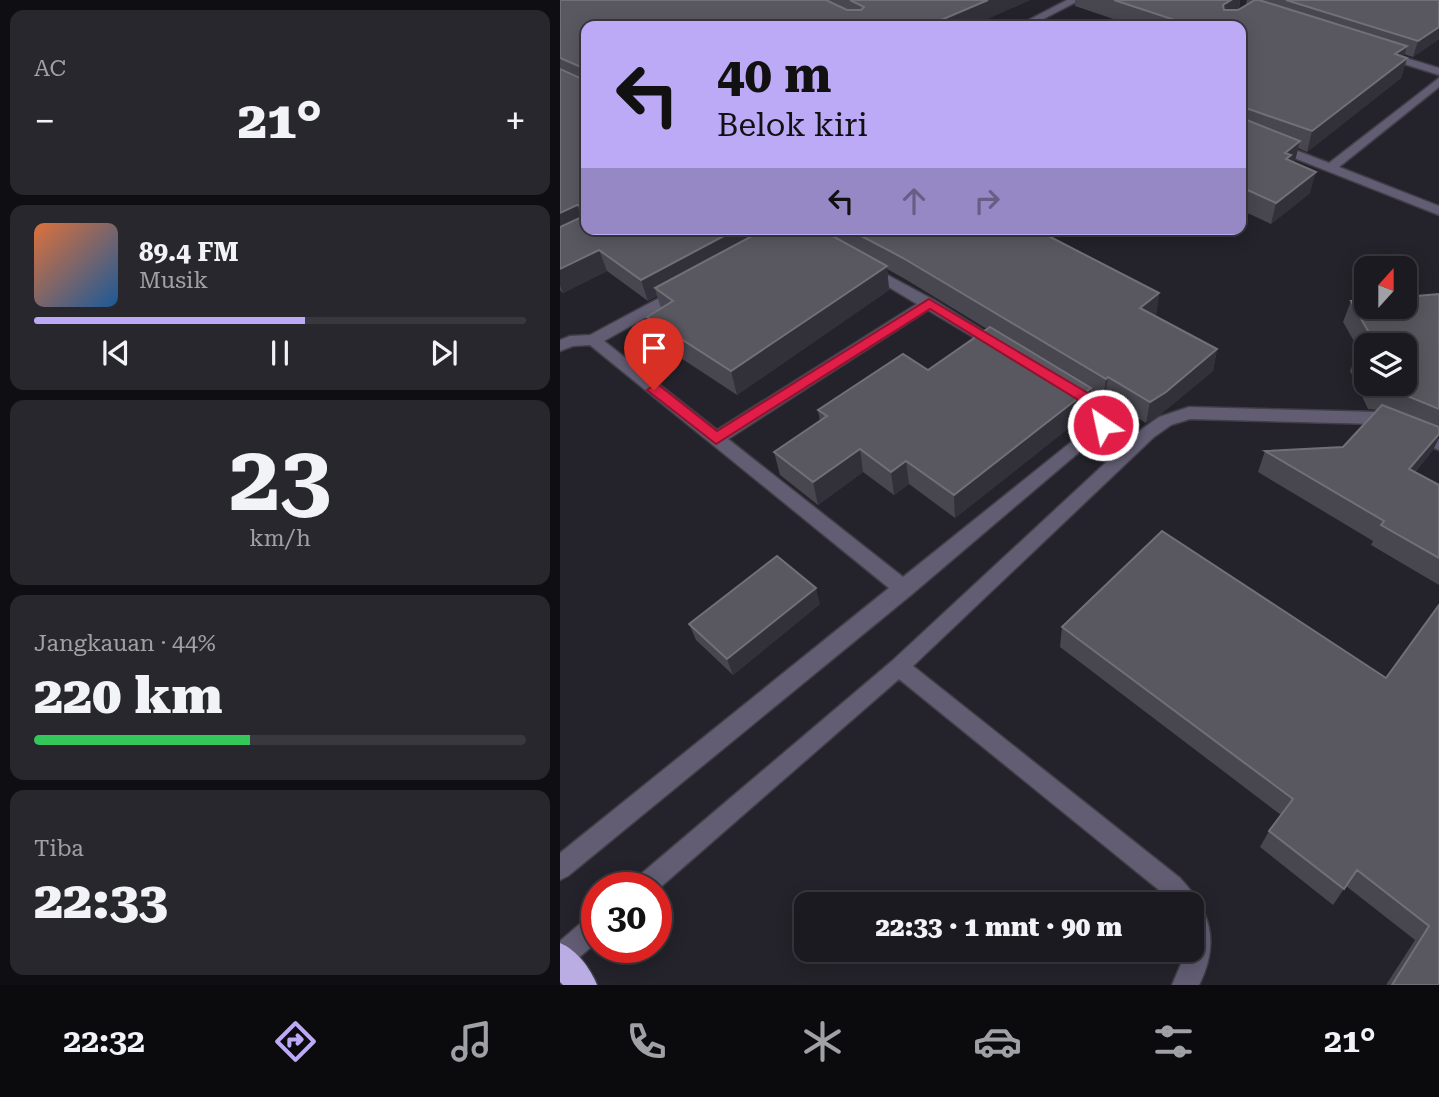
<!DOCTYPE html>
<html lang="id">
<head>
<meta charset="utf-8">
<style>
  body { margin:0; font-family:"Roboto Serif",serif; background:#28272d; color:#f1f3f6; height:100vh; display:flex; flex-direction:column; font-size:26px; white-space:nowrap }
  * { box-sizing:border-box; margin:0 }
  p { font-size:23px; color:#a0a1a5 }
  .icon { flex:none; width:38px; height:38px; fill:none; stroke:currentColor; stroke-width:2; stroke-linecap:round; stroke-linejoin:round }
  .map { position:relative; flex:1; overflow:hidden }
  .side { display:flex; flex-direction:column; gap:10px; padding:10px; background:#0f0e12; width:560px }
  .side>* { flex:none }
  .top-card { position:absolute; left:21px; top:21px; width:665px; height:214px; border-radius:14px; box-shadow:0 4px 18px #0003,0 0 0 2px #39383e; background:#bcaaf6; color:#111; overflow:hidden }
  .needle { width:46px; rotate:21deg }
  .controls { position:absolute; left:794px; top:256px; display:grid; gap:14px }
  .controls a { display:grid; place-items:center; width:63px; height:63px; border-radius:14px; background:#1b1a20; box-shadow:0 4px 18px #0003,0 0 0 2px #39383e; font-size:35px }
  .speed { position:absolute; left:21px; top:872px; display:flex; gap:14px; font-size:35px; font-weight:700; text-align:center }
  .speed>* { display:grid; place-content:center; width:91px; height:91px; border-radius:50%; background:#1b1a20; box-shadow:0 4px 18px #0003,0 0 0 2px #39383e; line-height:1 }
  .speed .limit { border:10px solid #d22; background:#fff; color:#111 }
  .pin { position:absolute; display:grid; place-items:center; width:60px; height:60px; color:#fff; margin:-72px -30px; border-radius:50% 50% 50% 0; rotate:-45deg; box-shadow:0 0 7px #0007 }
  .pin .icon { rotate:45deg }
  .me { position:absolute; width:77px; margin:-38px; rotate:326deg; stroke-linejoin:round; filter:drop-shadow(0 0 5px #0008) }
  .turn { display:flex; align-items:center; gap:24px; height:147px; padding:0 21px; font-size:32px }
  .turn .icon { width:91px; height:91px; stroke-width:2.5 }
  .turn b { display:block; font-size:49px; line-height:60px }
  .lanes { display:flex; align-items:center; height:66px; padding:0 21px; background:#0003; justify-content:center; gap:35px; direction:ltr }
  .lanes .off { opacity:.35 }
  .big { font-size:52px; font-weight:800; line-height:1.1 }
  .side .tile { flex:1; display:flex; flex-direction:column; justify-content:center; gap:10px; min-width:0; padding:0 24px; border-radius:14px; background:#28272d }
  .side .dial { align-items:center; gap:0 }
  .dial b { font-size:91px; line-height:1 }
  .song { display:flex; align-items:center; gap:21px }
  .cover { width:84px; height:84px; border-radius:10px; background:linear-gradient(135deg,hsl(20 70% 55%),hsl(210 70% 35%)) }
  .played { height:7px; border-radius:4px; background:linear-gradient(90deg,#bcaaf6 55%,#39383e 55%) }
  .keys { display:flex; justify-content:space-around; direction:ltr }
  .heat { display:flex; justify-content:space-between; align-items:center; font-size:38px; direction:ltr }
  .charge { height:10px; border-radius:5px; background:linear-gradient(90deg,#34c759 44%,#39383e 0) }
  .trip { position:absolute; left:234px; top:892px; width:410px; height:70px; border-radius:14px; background:#1b1a20; box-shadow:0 4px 18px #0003,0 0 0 2px #39383e; font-weight:800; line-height:70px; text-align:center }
  .dock { display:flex; height:112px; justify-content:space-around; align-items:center; background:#0b0a0d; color:#a0a1a5 }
  .dock .icon { width:49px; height:49px }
  .dock .selected { color:#bcaaf6 }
  .dock b { font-size:32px; color:#f1f3f6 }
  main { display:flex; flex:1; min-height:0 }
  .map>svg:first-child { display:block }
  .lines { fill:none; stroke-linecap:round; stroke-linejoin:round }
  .minor-casing { stroke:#403e46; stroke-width:3 }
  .highway-casing { stroke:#403e46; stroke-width:3 }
  .minor { fill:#625d73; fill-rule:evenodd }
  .highway { fill:#b9ade4; fill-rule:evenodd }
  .wall { fill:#48464e; fill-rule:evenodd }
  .shaded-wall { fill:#323038 }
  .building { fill:#595860; stroke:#716f77; stroke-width:2 }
  .route { fill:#e11d48; stroke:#92132f; stroke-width:2 }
</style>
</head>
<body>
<main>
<section class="side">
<div class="tile"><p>AC</p>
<div class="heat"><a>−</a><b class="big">21°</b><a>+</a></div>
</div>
<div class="tile">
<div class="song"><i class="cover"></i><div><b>89.4 FM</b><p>Musik</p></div></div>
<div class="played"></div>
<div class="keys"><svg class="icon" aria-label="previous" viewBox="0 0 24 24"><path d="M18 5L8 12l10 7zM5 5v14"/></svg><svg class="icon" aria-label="pause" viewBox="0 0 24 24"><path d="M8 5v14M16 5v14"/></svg><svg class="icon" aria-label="next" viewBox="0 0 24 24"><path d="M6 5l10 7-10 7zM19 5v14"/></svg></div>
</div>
<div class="tile dial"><b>23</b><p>km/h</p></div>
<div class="tile"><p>Jangkauan · 44%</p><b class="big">220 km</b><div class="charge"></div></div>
<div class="tile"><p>Tiba</p><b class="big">22:33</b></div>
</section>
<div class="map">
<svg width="879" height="985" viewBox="0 0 879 985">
  <rect width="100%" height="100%" fill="#24222a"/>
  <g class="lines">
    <g class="minor-casing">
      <path id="minor" d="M507,0H520L470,26H457Z
        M826,52L879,68V75L822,57L821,55Z
        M879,78V87L779,167L879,206V215L681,137V129L769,163Z
        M307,264L374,300L448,346L445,350H435L368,310L168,439L343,577L535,423L533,413L506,394L504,390L506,386H518L547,406L551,425L351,595L8,876L0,880V853L329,588L30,345L13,346L0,351V340L10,336L30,335L116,289H126L128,292L126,295L44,341L157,430L357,304L302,271L300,268Z
        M629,407L818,412L879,437V450L816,424L630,419L611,425L594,437L353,666L620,878C651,911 660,943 639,985H612L627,950H632V905H613L604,894L339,679L96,891V887H71L75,879L332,661L582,429L599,417Z
        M37,914V942L9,966L0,969V941L28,917Z"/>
    </g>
    <g class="highway-casing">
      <path id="highway" d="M0,943C17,950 30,968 37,985H3L0,982Z"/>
    </g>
    <use href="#minor" class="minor"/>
    <use href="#highway" class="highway"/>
  </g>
  <path class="wall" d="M0,0H470L411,26H26V229H475L599,293L596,315L594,316L657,349L653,371L602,413L586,423L545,398L543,400L530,392L529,412L395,518L349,484L334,495L303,472L258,505L220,475L214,452L260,421L258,410L368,370L427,329L345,279L327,269L329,290L177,395L95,341L87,317L101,308L97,296L88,301L47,271L3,293L0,290Z
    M515,0H680L679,9L688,4H686L687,0H879V39L853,57L844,54L843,57L847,58L841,78L747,152L738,148L735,161L734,162L750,193L711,224L681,210V26H574L515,6Z
    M879,294V438L873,450L855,472L879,485V585L811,545L813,541L698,472L705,451L783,447L818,410L808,409L790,371L799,350L783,322L791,301ZM807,345H845V383H807Z
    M260,604L173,675L136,640L129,624Z
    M502,627L826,678L879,985H826L855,940L786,886L773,905L700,847L709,831L721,815L500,647Z"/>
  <path class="shaded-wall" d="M428,0H470L411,26H367Z
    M671,0H680L678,13L660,24L663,5Z
    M879,27V39L853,57L858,41Z
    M847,46L842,63L847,58L841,78L747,152L752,131L835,54Z
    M740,141L735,161L728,167L725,153Z
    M756,172L750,193L711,224L716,203Z
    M17,205L25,226L0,238V213Z
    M177,229H220L95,288L97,296L88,301L81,280Z
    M39,250L47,271L3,293L0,285V269Z
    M327,266L329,290L177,395L171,371Z
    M599,293L596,315L577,329L580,308Z
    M657,349L653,371L602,413L586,423L590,402Z
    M548,377L545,398L543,400L546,379Z
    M531,388L529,412L395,518L394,495Z
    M879,434V438L873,450L839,490L849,469Z
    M300,449L303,472L258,505L253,482Z
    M346,461L349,484L334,495L331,472Z
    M256,588L260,604L173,675L167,659Z"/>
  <path class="building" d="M0,0H266L287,10H301L304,7L290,0H428L367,26H26V206L17,205L0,213V69L22,79L21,67L0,58Z
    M554,0H671L663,5L664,10H678L695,0H699L847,46L835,54L847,58L752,131L683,107L684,119L740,141L725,153L731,155L726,159L756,172L716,203L681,187V26H633Z
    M726,0H879V27L858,41Z
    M26,215V229H177L81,280L39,250L0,269V227Z
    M205,229H260L327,266L171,371L87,317L113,301L95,288Z
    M288,229H475L599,293L580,308L657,349L606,392L590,402L548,377L546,379L343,258Z
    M879,294V409L828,388H817L815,383H845V345H816L791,301L807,300V306H845V297Z
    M430,327L531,388L394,495L346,461L331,472L300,449L253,482L214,452L267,416L258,410L343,354L368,370Z
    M807,349V367L798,350Z
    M822,405L879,427V434L849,469L879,485V558L821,525L824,521L705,451L783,447Z
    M602,531L826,678L879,605V985H832L869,926L797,870L784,889L709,831L733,799L502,627Z
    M217,556L256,588L167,659L129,624Z"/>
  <path class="route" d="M369,299L538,399L548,410L551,425L549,428H538L534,412L528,406L370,309L156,444L87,390L94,385L100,386L157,431Z"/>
</svg>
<div class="controls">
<a><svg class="needle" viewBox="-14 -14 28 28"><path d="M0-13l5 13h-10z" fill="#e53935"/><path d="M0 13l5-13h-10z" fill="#a0a1a5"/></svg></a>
<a><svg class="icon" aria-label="layers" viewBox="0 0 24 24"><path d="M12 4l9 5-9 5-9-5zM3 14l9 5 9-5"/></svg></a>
</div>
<div class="speed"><div class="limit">30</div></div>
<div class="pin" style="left:94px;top:390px;background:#d93025"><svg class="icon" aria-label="arrive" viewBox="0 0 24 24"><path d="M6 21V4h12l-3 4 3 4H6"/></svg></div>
<svg class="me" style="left:543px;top:425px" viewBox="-20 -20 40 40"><circle r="17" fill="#e11d48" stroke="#fff" stroke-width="3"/><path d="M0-11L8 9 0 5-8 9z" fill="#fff"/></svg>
<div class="trip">22:33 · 1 mnt · 90 m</div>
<div class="top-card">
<div class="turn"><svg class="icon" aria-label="left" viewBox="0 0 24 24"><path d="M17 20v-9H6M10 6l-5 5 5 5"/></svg><div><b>40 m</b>Belok kiri</div></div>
<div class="lanes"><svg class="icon" aria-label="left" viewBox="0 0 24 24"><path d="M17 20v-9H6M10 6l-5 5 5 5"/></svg><svg class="icon off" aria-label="ahead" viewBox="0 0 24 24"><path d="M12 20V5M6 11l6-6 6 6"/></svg><svg class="icon off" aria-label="right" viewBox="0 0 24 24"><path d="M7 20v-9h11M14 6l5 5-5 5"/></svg></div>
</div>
</div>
</main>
<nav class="dock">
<b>22:32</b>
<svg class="icon selected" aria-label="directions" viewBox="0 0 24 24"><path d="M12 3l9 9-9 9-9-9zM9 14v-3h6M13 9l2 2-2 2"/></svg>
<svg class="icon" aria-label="music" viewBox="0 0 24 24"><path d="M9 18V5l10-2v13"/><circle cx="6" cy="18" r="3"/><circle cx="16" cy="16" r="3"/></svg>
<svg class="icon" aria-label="phone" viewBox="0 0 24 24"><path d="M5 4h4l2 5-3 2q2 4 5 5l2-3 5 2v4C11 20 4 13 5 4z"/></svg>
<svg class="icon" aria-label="climate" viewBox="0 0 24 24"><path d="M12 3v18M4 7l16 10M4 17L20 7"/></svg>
<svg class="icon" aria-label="car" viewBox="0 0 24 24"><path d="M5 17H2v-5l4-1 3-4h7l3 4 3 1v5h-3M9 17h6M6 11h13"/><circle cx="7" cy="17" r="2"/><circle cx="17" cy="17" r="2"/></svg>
<svg class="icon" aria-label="filters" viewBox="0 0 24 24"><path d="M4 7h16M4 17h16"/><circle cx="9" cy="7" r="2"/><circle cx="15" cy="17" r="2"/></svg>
<b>21°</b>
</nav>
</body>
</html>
